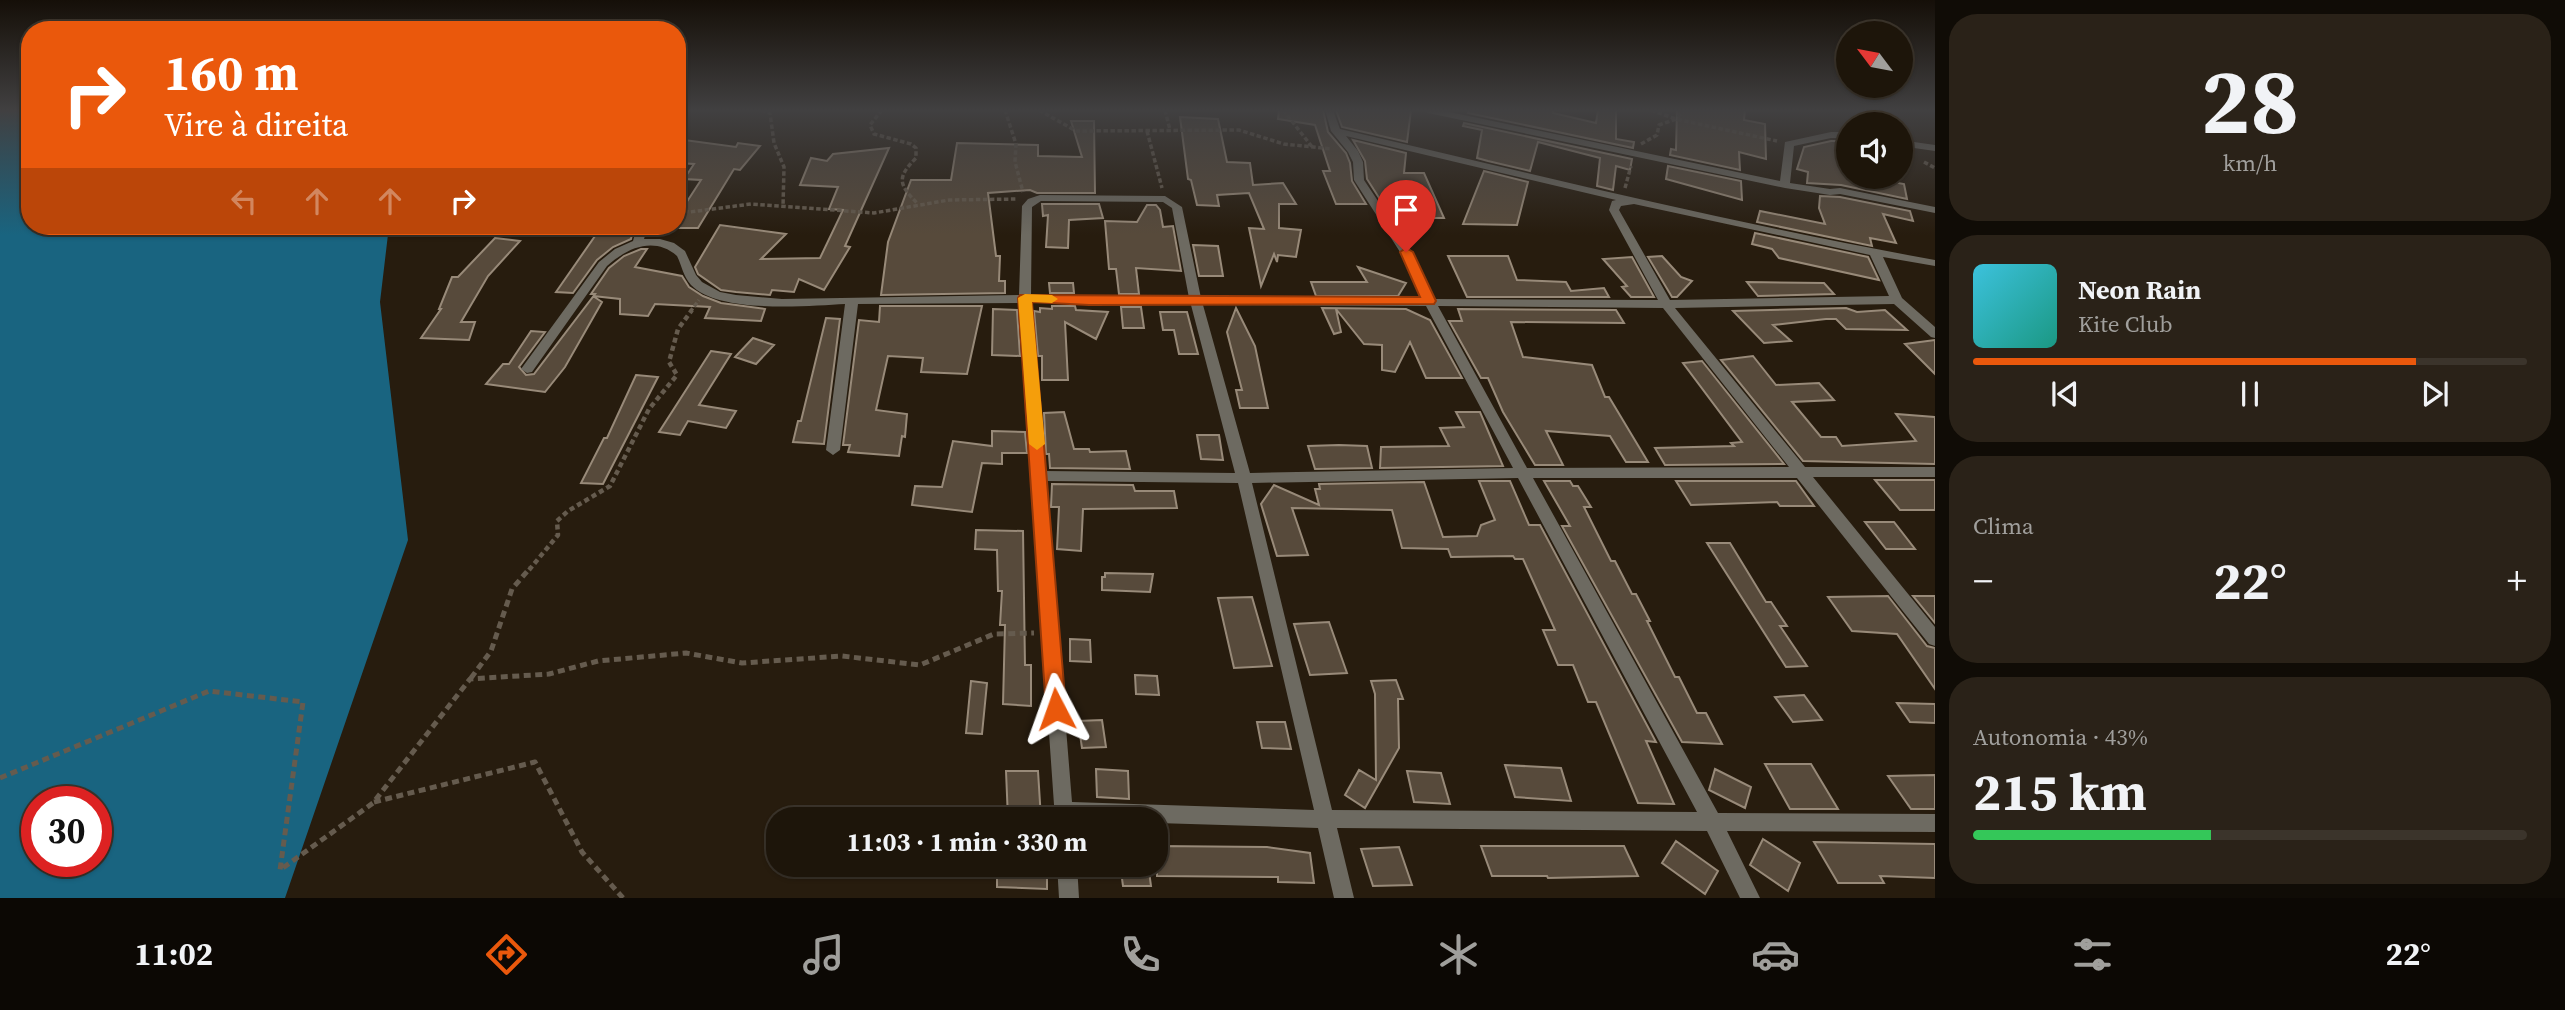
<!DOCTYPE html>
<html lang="pt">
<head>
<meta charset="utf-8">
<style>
  body { margin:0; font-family:"Source Serif 4",serif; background:#2a2218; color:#f1f3f6; height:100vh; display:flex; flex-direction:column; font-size:26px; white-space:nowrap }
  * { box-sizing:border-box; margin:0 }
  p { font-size:23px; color:#a09f9c }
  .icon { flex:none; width:38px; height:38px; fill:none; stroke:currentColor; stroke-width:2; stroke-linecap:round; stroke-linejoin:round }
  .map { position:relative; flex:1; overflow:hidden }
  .panel { display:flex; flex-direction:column; gap:14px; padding:14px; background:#100c06; width:630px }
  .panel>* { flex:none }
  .banner { position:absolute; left:21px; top:21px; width:665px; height:214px; border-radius:28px; box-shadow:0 2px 5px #0004,0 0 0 2px #3b342b; background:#ea580c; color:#fff; overflow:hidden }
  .needle { width:46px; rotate:302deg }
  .fabs { position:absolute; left:1836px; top:21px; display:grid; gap:14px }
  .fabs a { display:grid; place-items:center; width:77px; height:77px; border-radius:50%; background:#1d150a; box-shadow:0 2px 5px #0004,0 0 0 2px #3b342b; font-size:35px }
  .speed { position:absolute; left:21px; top:786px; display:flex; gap:14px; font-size:35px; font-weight:700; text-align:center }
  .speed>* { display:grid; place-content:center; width:91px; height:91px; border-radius:50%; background:#1d150a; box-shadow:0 2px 5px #0004,0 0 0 2px #3b342b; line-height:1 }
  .speed .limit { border:10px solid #d22; background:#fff; color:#111 }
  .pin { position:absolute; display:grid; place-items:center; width:60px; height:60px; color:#fff; margin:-72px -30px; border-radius:50% 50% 50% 0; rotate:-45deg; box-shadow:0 0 7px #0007 }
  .pin .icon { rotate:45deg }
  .me { position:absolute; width:77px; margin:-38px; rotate:356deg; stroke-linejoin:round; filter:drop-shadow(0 0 5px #0008) }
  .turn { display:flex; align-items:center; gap:24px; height:147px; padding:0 28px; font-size:32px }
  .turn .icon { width:91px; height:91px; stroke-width:2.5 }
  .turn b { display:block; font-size:49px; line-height:60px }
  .lanes { display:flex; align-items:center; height:66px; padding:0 28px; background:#0003; justify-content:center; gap:35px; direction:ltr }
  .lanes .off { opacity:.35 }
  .big { font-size:52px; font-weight:700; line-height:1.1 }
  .panel .card { flex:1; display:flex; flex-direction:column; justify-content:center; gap:10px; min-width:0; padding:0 24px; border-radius:28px; background:#2a2218 }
  .panel .dial { align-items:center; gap:0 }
  .dial b { font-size:91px; line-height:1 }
  .song { display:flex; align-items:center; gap:21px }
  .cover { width:84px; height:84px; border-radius:10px; background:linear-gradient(135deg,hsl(190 70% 55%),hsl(170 70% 35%)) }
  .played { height:7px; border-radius:4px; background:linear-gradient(90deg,#ea580c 80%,#3b342b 80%) }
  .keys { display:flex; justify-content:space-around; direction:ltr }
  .heat { display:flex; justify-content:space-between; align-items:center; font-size:38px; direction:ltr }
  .charge { height:10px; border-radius:5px; background:linear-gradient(90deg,#34c759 43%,#3b342b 0) }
  .trip { position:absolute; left:766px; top:807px; width:402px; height:70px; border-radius:28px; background:#1d150a; box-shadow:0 2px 5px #0004,0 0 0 2px #3b342b; font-weight:700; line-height:70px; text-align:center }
  .tabs { display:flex; height:112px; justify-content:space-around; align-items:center; background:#0c0804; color:#a09f9c }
  .tabs .icon { width:49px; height:49px }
  .tabs .active { color:#ea580c }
  .tabs b { font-size:32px; color:#f1f3f6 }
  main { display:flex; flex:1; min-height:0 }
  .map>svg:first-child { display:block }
  .water { fill:#196480; fill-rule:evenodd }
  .building { fill:#574a3b; stroke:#988a79; stroke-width:2 }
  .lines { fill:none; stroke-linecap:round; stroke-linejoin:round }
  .path-far2 { stroke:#655b4e; stroke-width:3.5; stroke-dasharray:4.5 2.5; stroke-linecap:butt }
  .path-far1 { stroke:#655b4e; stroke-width:4.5; stroke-dasharray:5 3.5; stroke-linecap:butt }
  .path { stroke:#655b4e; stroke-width:5; stroke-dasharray:7 4.5; stroke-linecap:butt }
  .minor { fill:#6d6a61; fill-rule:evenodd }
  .route { fill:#ea580c; stroke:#983908; stroke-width:2 }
  .slow { fill:#f59e0b }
</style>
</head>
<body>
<main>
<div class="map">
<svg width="1935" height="898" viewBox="0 0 1935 898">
  <rect width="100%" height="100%" fill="#271c0e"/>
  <path class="water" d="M0,110H30V226H389L380,302L408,540L285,898H0ZM37,802H96V861H37Z"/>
  <path class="building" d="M1279,110H1323L1328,132L1346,153L1350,163L1352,181L1366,204H1336L1323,171H1330L1315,125L1278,119Z
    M1336,110H1411L1407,142L1342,127Z
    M1469,110H1553V113L1596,123L1598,110H1616V139L1634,142L1633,148L1468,113Z
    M1677,110H1745L1744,120L1765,124L1766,159L1739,152L1740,170L1670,155L1671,149L1676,150Z
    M1180,117L1218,119L1227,162L1250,163L1253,185L1283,183L1296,204H1279V228L1301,230L1296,257L1278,255L1277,262L1274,254L1261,286L1249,228L1264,229L1249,193L1217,195L1219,206L1197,205L1191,180L1188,179Z
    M1071,121H1094L1095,193H1037L1030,190L988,193L996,256H1000L999,281H1005V293L881,295L888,242L911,180H951L957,143L1038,145V156L1082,157Z
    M1464,123L1632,159L1630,170L1616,166L1613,190L1597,186L1600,158L1538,142L1530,171L1488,161L1477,158L1482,130L1463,126Z
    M677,139L736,147L738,143L760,146L740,170L734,169L698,228H670L677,226V217L701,180L684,179L694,164L677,163Z
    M1353,140L1406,153L1404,173H1424L1444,218H1425L1418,203L1383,204L1367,179L1365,161Z
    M1831,141H1848V177H1866L1904,184L1907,199L1841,185L1807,183L1808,172L1797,169L1804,147Z
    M889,148L845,246L850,247L824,290L799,279L794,292L772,290L770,295L736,292L721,290L698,274L695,267L720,225L786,234L761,259L820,258L843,210L829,209L838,187L800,185L811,158L827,161L833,154Z
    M1668,166L1741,181L1742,200L1666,179Z
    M1484,171L1528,182L1517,225L1463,224Z
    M1820,196L1840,197L1910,211L1913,221L1883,214L1896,243L1870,238L1872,246L1757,222L1760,211L1825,224L1819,208Z
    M1042,204H1099L1103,218L1069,220L1068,248L1046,247L1048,215L1043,216Z
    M1147,205H1156L1160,210L1163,227L1173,226L1181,271L1136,268L1139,294H1119L1116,269H1109L1105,221L1137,222Z
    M602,226H634L631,239L613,247L597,260L573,293L556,292Z
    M1755,233L1868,257L1879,280L1779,258L1772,249L1752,244Z
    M495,238L520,241L488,276L461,322H475L469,340L421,338L441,309H439L452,277H458Z
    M1193,245L1218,246L1223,276H1199Z
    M641,249H647L635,267L682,276L689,287L703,296L721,303L765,309L761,321L705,318L710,307L655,304L648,316L620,314V299L593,296L602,302L565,367L545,392L486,384L503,364H509L531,331L545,332L519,367L526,375L534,374L595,294H591L609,268L624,256Z
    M1448,256H1508L1517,280L1566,282L1571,291L1604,288L1609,297H1467Z
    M1662,256L1681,277L1692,281L1677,297H1672L1648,257Z
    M1632,257L1654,297H1631L1622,287L1627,286L1603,259Z
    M1358,267L1406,283L1398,296H1316L1311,282H1367Z
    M1747,282L1824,283L1834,294L1758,296Z
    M1049,283H1073L1074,293H1050Z
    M880,306H982L967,374L921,372L923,358L888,356L876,410L907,414L905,437L902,436L899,456L848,452L850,445H843L859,320L879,322Z
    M1052,306H1075L1076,310L1108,312L1096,339L1065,322L1068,380H1042V356H1038L1034,311L1040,312V308L1052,309Z
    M1121,307H1141L1144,328H1123Z
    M1236,308L1255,346L1268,408H1240L1236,390H1242L1227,332Z
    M1322,308L1406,309L1430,320L1462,378H1426L1410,342L1395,372L1382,370V345L1364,344L1336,309L1341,332L1334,334Z
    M1846,308L1857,312L1885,310L1907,330L1846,329L1836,319H1826L1773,325L1791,341L1764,343L1733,311Z
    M993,309L1017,310L1020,356L992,355Z
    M1458,309L1616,310L1624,323L1511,322L1523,357L1592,365L1605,397H1609L1648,462H1626L1610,436L1546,431L1563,465H1535L1503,412L1488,378H1481L1449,321H1462Z
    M1160,312H1187L1198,354H1179L1174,330H1163Z
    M826,318L840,319L824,444L793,442L798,421H801Z
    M753,338L774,345L756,364L735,357Z
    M1935,340V374L1905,344Z
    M711,351L731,354L699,405L736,411L726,428L688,421L680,435L659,432Z
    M1753,356L1776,385L1819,383L1834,400L1792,402L1821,437H1836L1842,446L1916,441L1896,414L1935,417V464L1803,461L1721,360Z
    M1702,361L1784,464L1665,465L1655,448L1734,446L1731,443L1742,442L1683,363Z
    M636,375L658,377L603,484L581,483L604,438H607Z
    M1064,412L1074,449H1089L1090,452L1126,451L1130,469L1050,468L1049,454H1046L1044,413Z
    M1456,412H1480L1503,466L1380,468L1381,447L1449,446L1440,428L1464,427Z
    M992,431L1025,432L1027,453H1002V464L982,463L972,512L912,505L915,486L942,487L953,441L992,446Z
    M1197,435H1219L1223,460L1201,459Z
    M1339,445L1367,446L1372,468L1315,469L1308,446Z
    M1875,480H1935V510H1900Z
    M1479,481H1510L1529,525H1540L1656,742L1646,741L1674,804L1638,803L1596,702H1588L1573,665H1558L1543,630H1555L1523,559H1515L1513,556L1451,557L1448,549L1402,548L1392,510L1292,508L1308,555L1277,556L1261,504L1274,485L1319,505L1315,489H1320L1319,484L1424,482L1443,537L1477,536L1481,525L1495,520Z
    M1544,481H1570L1573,486H1578L1591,507H1584L1611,561H1615L1632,594H1636L1650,621H1647L1675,677H1679L1697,713H1706L1722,744L1682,742L1562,526H1570Z
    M1676,481H1796L1814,506H1780L1777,502L1691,505Z
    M1052,484L1133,485L1135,491H1174L1177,508L1083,509L1081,551L1057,549L1059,507H1051Z
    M1865,522H1894L1915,549H1886Z
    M976,530L1023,531L1025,665H1031V706L1003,704L1005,625H1000L1002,591H998L997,550L975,549Z
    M1707,543H1730L1766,602H1771L1787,626H1780L1807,666L1786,667Z
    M1105,573L1153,574L1150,592L1102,590V577H1105Z
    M1888,596L1927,646L1935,648V689L1897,634L1852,631L1828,597Z
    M1913,596H1935V623Z
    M1252,597L1272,666L1234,668L1218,598Z
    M1329,622L1347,673L1310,675L1294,624Z
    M1070,639L1090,640L1091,662L1070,661Z
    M1135,675L1157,676L1159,695L1136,694Z
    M1396,680L1403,699H1398L1399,748L1365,808L1345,795L1359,770L1376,780L1375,694L1371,681Z
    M971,681L987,683L982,734L966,733Z
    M1804,695L1822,720L1793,722L1775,697Z
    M1897,703L1935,704V723L1910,722Z
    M1102,720L1106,747L1082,748L1078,721Z
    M1257,722H1285L1291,749L1262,748Z
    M1765,764H1811L1838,809H1790Z
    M1505,765L1561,768L1571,801L1515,797Z
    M1096,769L1128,771L1129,799L1097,797Z
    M1715,769L1751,787L1745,808L1709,790Z
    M1006,771H1038L1041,819H1008Z
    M1407,771L1441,773L1450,804L1414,802Z
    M1935,775V809H1911L1888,776Z
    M1763,839L1800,863L1788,891L1750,865Z
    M1676,841L1718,871L1705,894L1662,863Z
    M1814,842L1935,844V878L1880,876L1884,883H1838Z
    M1157,846L1267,847L1310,853L1314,883L1278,882V877L1157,876Z
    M1481,846H1624L1638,876L1548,878L1547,876H1492Z
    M1399,847L1412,885L1373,886L1361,849Z
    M997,864H1047V889L997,887Z
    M1120,864H1148L1151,886H1123Z"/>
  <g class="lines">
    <path class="path-far2" d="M761,110L770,113L774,143L784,167L783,207
      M882,110L870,125L874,134L911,144L916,148V158C896,178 899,185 918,204
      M1005,110L1016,144L1015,162L1023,192
      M1039,110L1076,131L1239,130L1284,144L1332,149
      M1165,110L1170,130
      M1283,110L1313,148
      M1651,110L1676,119L1777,141
      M1147,131L1162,188
      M1641,144L1657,135L1659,125L1676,119L1684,110
      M1924,162L1935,168
      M1625,188L1631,166
      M677,210L690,212L751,204L874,213L949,200L1017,199
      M690,312L699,300"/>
    <path class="path-far1" d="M529,570L558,535L557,521L568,511L610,486L649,409L677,375L669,362L678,329L692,310"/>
    <path class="path" d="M471,678L491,651L512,589L530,568
      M0,778L209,691L303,702L280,870L373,803L470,679L549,674L598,661L686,653L742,663L842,656L920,665L994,634L1034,633
      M374,802L535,762L582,852L623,898"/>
    <path class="minor" d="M1325,110H1333L1340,129C1538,175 1734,224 1935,260V266L1883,257L1902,298L1935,327V338L1931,337L1894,304L1675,308L1805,467H1935V477H1813L1935,627V646L1929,644L1797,478H1533L1718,813L1935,814V832L1727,831L1760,898H1740L1707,831L1337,828L1354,898H1334L1318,828L1157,823V819H1055L1019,303L858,304L840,450L833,455L826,450L845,304C807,306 719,314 691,285C683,276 682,266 677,256C654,236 627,248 607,266L532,372L527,373L521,369L599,262L615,249L633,241L637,226H648L644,239H660L674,243L685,251L696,275L702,282L720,292L736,295L782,299L1019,295L1022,206L1028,199L1040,195L1165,196L1182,207L1201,298L1422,299L1400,252L1354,180L1353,162L1348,152L1331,131ZM1346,136L1616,200L1612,201L1609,210L1658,300L1434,299L1412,252L1364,180L1363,162L1358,151ZM1041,201L1163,202L1172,208L1189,298L1031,295L1032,207ZM1634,204L1870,255L1889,296L1670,300L1619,210L1621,206ZM1031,303L1191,305L1235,473L1045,471ZM1203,305L1426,306L1513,468L1250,473ZM1438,306L1663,308L1789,467L1527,468ZM1518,478L1697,812L1332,810L1252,483ZM1046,481L1238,483L1314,810L1072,802Z
      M1423,110H1440L1780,181L1785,142L1831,132H1848V138H1831L1794,146L1790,183L1830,189L1840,188L1935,207V213L1840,194L1830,195L1785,188L1428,113Z
      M1900,140L1935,145V151L1900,146Z
      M1057,864H1077L1079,898H1059Z"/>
  </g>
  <linearGradient id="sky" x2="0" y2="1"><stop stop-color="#150f08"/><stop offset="0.47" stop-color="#414041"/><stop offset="1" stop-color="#414041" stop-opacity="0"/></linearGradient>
  <rect width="1935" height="235" fill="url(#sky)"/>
  <path class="route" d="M1406,248L1413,252L1436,301L1434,304L1089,305L1032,302L1066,709L1063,715L1056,718L1049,715L1046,709L1018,298L1020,295L1420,297L1400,252Z"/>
  <path class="slow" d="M1025,294L1052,295L1058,299L1052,303L1032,302L1045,444L1037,450L1029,444L1018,298Z"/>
</svg>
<div class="fabs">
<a><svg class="needle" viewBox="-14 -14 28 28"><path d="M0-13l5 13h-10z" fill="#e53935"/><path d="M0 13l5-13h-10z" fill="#a09f9c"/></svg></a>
<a><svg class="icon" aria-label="sound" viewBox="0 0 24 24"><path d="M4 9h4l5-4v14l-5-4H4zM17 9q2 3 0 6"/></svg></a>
</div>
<div class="speed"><div class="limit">30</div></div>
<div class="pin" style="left:1406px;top:252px;background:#d93025"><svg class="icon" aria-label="arrive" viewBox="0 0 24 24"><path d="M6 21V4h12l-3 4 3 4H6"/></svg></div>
<svg class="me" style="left:1056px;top:709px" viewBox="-20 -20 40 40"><path d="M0-17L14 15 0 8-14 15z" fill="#ea580c" stroke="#fff" stroke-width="4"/></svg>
<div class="trip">11:03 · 1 min · 330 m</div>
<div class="banner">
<div class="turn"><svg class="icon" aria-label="right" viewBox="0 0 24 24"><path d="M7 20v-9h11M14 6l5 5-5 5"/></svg><div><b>160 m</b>Vire à direita</div></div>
<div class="lanes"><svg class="icon off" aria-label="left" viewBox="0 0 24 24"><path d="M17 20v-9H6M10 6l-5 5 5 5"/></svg><svg class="icon off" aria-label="ahead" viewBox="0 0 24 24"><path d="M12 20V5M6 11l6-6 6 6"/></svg><svg class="icon off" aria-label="ahead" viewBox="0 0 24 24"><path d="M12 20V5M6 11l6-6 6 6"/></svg><svg class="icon" aria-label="right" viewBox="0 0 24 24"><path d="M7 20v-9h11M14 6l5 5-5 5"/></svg></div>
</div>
</div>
<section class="panel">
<div class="card dial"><b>28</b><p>km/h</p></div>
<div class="card">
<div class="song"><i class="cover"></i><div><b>Neon Rain</b><p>Kite Club</p></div></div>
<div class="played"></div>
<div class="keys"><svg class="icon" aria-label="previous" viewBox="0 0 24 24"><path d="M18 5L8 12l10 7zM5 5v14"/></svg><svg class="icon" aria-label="pause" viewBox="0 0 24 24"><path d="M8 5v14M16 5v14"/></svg><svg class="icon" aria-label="next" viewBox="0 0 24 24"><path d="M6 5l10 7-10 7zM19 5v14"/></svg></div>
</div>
<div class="card"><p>Clima</p>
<div class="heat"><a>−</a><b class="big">22°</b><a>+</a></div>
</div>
<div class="card"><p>Autonomia · 43%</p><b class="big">215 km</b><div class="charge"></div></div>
</section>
</main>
<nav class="tabs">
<b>11:02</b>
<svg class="icon active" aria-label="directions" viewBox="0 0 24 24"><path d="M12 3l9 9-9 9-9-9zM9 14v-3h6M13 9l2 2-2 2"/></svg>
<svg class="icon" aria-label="music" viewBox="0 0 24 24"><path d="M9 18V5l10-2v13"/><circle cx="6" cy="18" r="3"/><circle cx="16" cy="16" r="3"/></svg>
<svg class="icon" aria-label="phone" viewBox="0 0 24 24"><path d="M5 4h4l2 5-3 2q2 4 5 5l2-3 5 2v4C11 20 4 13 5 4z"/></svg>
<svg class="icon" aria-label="climate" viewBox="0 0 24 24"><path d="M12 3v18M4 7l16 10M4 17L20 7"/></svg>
<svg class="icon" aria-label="car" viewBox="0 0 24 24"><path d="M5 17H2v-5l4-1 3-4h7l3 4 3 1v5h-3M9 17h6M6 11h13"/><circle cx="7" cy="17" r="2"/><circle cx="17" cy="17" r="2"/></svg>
<svg class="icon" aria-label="filters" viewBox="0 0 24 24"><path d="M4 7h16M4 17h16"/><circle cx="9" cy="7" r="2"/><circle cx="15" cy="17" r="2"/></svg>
<b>22°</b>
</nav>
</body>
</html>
